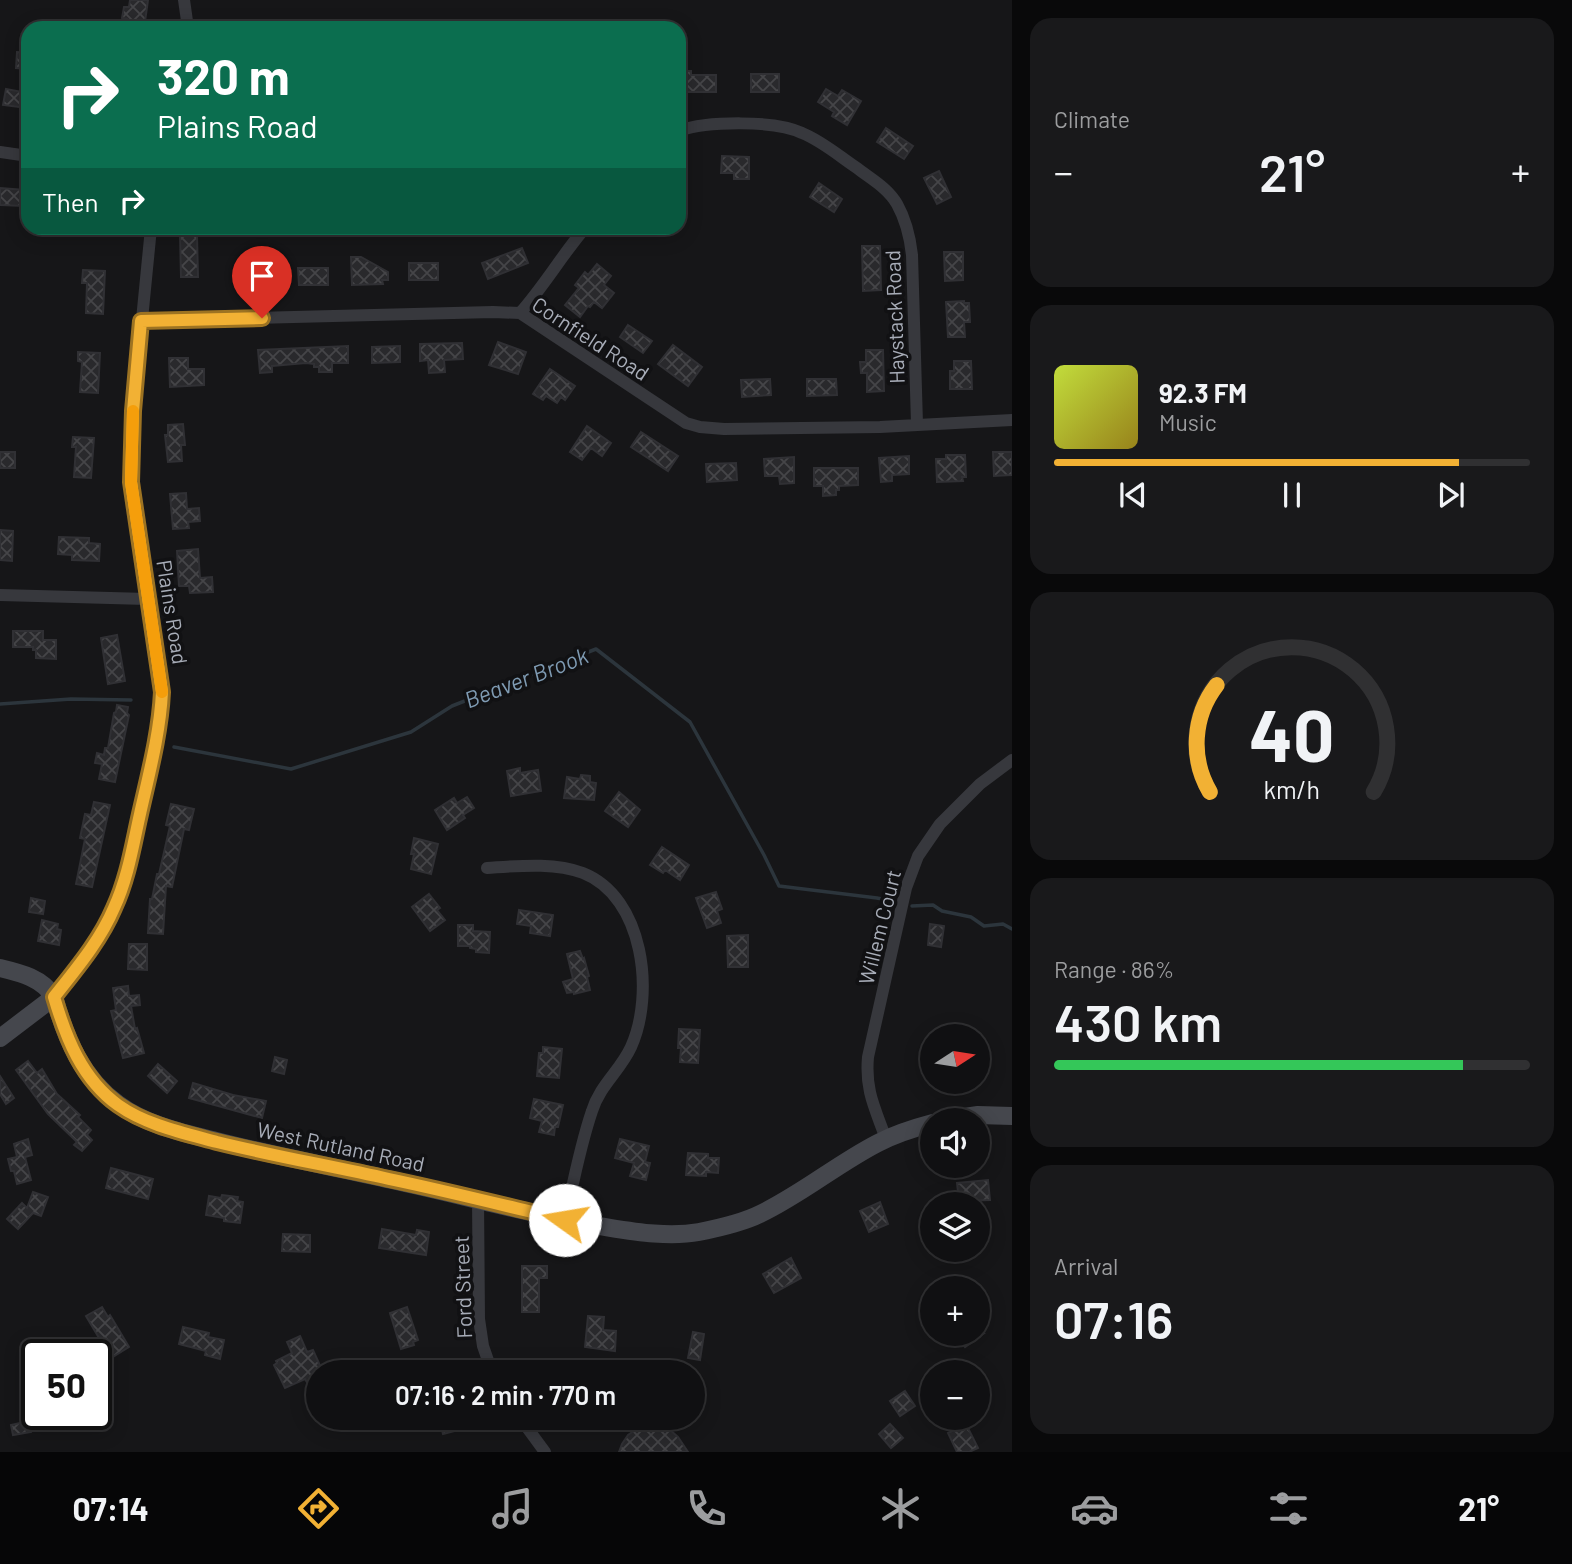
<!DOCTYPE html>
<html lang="en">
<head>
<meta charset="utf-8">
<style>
  body { margin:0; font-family:Barlow,sans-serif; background:#19191b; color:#f1f3f6; height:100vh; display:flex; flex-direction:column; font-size:26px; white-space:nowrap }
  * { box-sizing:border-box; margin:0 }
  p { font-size:23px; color:#9c9d9f }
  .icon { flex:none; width:38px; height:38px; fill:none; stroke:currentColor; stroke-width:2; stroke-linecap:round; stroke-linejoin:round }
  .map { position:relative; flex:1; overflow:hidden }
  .panel { display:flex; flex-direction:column; gap:18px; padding:18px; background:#09090a; width:560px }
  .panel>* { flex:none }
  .banner { position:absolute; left:21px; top:21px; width:665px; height:214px; border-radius:21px; box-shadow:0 4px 18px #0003,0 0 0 2px #303032; background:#0b6e4f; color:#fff; overflow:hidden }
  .needle { width:46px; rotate:78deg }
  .buttons { position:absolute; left:920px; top:1024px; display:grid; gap:14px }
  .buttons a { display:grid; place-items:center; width:70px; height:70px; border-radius:50%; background:#101012; box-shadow:0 4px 18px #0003,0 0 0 2px #303032; font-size:35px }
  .speed { position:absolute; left:21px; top:1339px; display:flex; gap:14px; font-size:35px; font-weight:700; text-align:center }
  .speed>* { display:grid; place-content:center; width:91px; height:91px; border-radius:50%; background:#101012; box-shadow:0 4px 18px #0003,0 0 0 2px #303032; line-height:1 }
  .speed .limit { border:4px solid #111; border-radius:10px; background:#fff; color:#111 }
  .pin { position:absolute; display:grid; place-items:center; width:60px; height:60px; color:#fff; margin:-72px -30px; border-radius:50% 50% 50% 0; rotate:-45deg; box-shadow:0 0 7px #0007 }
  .pin .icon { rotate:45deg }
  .me { position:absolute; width:77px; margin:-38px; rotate:283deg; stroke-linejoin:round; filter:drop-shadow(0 0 5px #0008) }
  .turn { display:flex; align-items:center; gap:24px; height:147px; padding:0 21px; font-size:32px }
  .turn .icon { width:91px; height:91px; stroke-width:2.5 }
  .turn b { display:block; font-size:49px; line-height:60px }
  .then { display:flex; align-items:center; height:66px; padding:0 21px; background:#0003; gap:14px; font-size:26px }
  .big { font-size:52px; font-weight:600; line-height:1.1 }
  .panel .card { flex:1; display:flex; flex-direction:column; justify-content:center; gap:10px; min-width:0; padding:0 24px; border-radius:21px; background:#19191b }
  .panel .dial { align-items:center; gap:0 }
  .dial svg { height:182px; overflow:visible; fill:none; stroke:#303032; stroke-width:7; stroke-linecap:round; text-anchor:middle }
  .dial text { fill:#f1f3f6; stroke:none }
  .song { display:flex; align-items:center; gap:21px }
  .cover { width:84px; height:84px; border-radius:10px; background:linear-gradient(135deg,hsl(70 70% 55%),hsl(50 70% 35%)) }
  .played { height:7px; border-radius:4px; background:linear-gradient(90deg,#f2b134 85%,#303032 85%) }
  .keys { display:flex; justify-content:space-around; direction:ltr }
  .heat { display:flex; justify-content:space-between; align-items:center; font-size:38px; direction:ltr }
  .charge { height:10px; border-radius:5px; background:linear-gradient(90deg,#34c759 86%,#303032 0) }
  .trip { position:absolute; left:306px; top:1360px; width:399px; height:70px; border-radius:35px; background:#101012; box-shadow:0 4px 18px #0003,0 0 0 2px #303032; font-weight:600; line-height:70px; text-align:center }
  .dock { display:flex; height:112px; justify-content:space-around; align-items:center; background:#060607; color:#9c9d9f }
  .dock .icon { width:49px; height:49px }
  .dock .selected { color:#f2b134 }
  .dock b { font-size:32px; color:#f1f3f6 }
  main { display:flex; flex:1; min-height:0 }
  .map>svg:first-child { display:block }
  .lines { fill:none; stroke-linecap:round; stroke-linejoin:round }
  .stream { stroke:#2c353c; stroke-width:3.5 }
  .building { fill:url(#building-cross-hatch); stroke:#303034; stroke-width:2 }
  .street { stroke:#37383d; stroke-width:12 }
  .secondary { stroke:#45474d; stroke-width:18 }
  .route-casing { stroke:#9d7322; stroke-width:18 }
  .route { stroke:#f2b134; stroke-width:12 }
  .slow { stroke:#f59e0b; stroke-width:12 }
  .labels { text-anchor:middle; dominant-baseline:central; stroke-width:7; stroke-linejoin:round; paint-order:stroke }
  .street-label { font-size:21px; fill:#a8adb8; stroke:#111113 }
  .water-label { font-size:23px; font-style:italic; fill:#7f9bb3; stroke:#111113 }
</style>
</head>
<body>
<main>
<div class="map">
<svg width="1012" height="1452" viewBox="0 0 1012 1452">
  <defs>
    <pattern id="building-cross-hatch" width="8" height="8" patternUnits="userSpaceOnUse" patternTransform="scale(1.75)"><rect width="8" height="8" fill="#29292c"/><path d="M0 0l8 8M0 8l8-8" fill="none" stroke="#454548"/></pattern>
  </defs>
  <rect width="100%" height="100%" fill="#161618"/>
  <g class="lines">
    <path class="stream" d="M0,704L71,699L131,700
      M174,747L291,769L411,732L452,706L596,649L690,722L764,855L779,886L877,898L896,902
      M912,906L933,905L942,911L971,917L984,926L1003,924L1012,929"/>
  </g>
  <path class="building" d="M130,0H148L145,22L128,21L127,19L122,18L124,7H129Z
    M17,52L28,53V69L16,68Z
    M681,71H691V75H716V92H681Z
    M751,74H779V92H751Z
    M6,89L28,93V108L3,105Z
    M826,89L838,96L842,90L861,101L847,125L832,116L834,112L818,102Z
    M886,128L913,146L904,159L877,142Z
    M722,156L749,157V179H734V173H721Z
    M939,171L951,197L937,204L924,178Z
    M819,183L842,199L834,212L810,197Z
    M0,188L25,190L24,206L0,205Z
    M180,235H197L198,277H181Z
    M862,246H880L881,290L863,291Z
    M522,248L528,263L488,279L482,263Z
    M944,252H963V280L945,281Z
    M351,257H361L388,272V280H382L383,284L352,285Z
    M409,263H438V280H409Z
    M597,264L611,276L604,285L614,293L602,308L594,302L590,307L588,306L580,317L565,305L579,288L575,285L585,272L588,275Z
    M266,268L267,286L238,287V269Z
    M298,268H328V285H299Z
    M83,270L105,271L103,314L86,313L87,283H82Z
    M964,301V303H969L970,322H964L965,337H948L946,302Z
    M628,325L652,341L643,353L620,337Z
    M498,342L526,352L518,374L489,365Z
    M462,343L463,359L444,360L445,372L429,373L428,360L420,361V344Z
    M673,345L702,367L688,386L658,364Z
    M348,346V363H332V372H319V367H314V364L306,363L272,366V372L260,373L258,350Z
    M400,346V362L372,363V347Z
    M866,350H883L884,391L867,392V373H861L860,362H866Z
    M78,352L100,353L98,393L80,392L82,362L78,361Z
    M169,358H188V369H204V385L170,387Z
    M954,361H971L972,389H950V371H954Z
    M550,369L575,386L565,400L561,397L557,403L546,396L543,400L533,394Z
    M770,379L771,395L742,397L741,380Z
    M807,379H836L837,395L807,396Z
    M183,424L185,445H181L182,461L168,462L165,435H168V425Z
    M587,426L611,443L602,456L591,448L582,460L570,452Z
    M641,432L678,456L668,471L631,447Z
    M73,437L94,438L91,478L74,477L76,447H72Z
    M0,452H15V468H0Z
    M993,452H1012V475L994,476Z
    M946,455H965L966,477H962L963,481L937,482L936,459H946Z
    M909,456V474L892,475V481L881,482L879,458Z
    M794,457V483L780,484L779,476H765L764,459Z
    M736,463L737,480L707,482L706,464Z
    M814,468H858V485L839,486V490H836V495L823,496V486H814Z
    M186,493L187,509L199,508L200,521L188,522L189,528L173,529L170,494Z
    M0,530L13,531L12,561L0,560Z
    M59,537L89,538V543L100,544L99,561L72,560V555L58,554Z
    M198,549L200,578L212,577L213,592L190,593L189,586H179L177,551Z
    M13,631H43V640H56V659L36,658V650H33V647H13Z
    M117,635L125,681L108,684L101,638Z
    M117,705L128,707L127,713L129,715L115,782L99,779L102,764L95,763L97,753L104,755L105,748H108L114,713L116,712Z
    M520,768V773L538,770L541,791L511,796L507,771Z
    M581,775L590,776V782L596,783L594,800L564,798L567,777L580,779Z
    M619,792L640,810L628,827L605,811Z
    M467,797L474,808L463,815L465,818L447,830L435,810L454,798L457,803Z
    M94,802L110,805L92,887L76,884L85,839L80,838L85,814L91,815Z
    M171,804L194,809L189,830L184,829L172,887L166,886L163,934L148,933L150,899H152L157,874H159L170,826L166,825Z
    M414,838L438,844L431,874L411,869L414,854H411Z
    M662,847L689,865L680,880L665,870L663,873L650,865Z
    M716,892L722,909L717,911L721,923L707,928L696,898Z
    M429,894L440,908L437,910L445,920L430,931L412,907Z
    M31,898L45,901L43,914L29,912Z
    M519,910L553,915L550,936L530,933L531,926L517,924Z
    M42,920L58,924L57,929L61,930L59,945L38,941Z
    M930,924L944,926L941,947L928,945Z
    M458,925H473V931L490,932L489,953L476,952V949L470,948V946H458Z
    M748,935V967H728L727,936Z
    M129,944H147V970L128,969Z
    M580,951L583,959L584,958L589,976L587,977L590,990L574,994V992L567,993L563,982L573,979L567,954Z
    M128,986L129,996L139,995L140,1005L131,1006L135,1029L137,1028L144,1053L123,1058L111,1011L116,1010L113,988Z
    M679,1029L700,1030L698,1063L680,1062L681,1048H678Z
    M543,1047L562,1049L559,1078L537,1076L539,1053H543Z
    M275,1057L287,1060L284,1074L272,1071Z
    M28,1061L37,1073L42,1069L57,1094L80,1115L78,1117L91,1130L87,1135L92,1140L82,1151L74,1145L77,1142L48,1114L16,1070Z
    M158,1064L177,1081L167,1093L148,1076Z
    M0,1076L14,1098L6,1104L0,1094Z
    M193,1083L233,1095L266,1101L262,1118L189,1098Z
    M534,1099L563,1105L558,1127H555L554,1135L539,1132L542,1121L530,1118Z
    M28,1139L32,1155L25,1157L31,1180L17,1184L14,1171H11L8,1159L17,1157L14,1144Z
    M620,1139L649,1146L645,1162L650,1163L646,1180L630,1176L634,1163L615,1158Z
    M688,1153L708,1154V1158H719L718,1173L706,1172V1176L686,1175Z
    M111,1168L153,1179L148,1199L106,1188Z
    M988,1180L990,1200L959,1201L957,1183Z
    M33,1192L48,1197L41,1216L33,1213L18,1229L7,1219L22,1203L27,1208Z
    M222,1195L238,1197L237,1201L243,1202L240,1223L224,1221V1218L206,1215L209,1196L221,1198Z
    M880,1202L888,1224L869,1232L860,1211Z
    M382,1229L416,1235L417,1230L429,1232L426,1255L379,1248Z
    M283,1234L310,1235V1252L282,1251Z
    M791,1258L801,1278L774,1293L763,1274Z
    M522,1266H547V1278H539V1312H522Z
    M102,1307L108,1317L110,1315L129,1347L111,1358L86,1316Z
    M407,1307L418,1340L413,1342L414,1345L401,1349L390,1313Z
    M588,1316L604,1317L603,1330L616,1331L615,1351L585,1347Z
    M183,1327L209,1333L208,1337L224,1340L220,1359L205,1355L206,1351L179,1344Z
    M693,1332L704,1334L700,1360L688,1358Z
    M955,1334H983L965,1347Z
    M300,1336L307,1352L313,1350L323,1372H318V1379L308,1384L305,1379L285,1388L274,1365L277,1363L276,1361L292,1353L287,1342Z
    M905,1391L915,1406L900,1416L890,1401Z
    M439,1418H463L466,1428L443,1434Z
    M29,1421L31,1432L13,1435L11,1425Z
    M890,1424L903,1438L891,1448L879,1434Z
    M966,1424L978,1448L969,1452H957L948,1433Z
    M648,1426H659L670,1430L678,1437L688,1452H619L622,1444L628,1435L637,1429Z"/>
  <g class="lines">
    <path class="street" d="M184,0L188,28
      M679,131C707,121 775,120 802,133C822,141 839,156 857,168C871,179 888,188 897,204C906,220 910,237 912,255L917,424
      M0,152L28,156
      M520,313C544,286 562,255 585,228
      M141,321L493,312L520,313L686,423L700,427L724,429L880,427L1012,420
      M0,595L147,599
      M487,868C518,866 554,862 583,873C644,897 655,994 631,1047C620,1071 600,1085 592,1111C580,1146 573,1184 565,1220
      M54,997C76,969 100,941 114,908C128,877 134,842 141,809C150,770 160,731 162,692L133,498L131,467L133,411L151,228
      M886,1139C875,1108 865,1091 868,1057L906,888L918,856L940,824L980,784L1012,760
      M478,1199L479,1319L483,1346L492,1372
      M520,1418L545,1452"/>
    <path class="secondary" d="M0,968C21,973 42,978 54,997C66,1039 82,1078 118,1104C146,1125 183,1133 216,1141C275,1156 334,1167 392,1180C461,1195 530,1214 599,1226C631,1231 667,1238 699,1232C719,1228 742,1223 760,1214C802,1194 837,1164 878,1143C895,1134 914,1128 933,1123
      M0,1038L54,997
      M945,1120L978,1115L1012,1116"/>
  </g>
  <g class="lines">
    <g class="route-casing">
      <path id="route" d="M262,318L141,321L133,411L131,482L162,692C160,733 149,774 140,814C133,845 128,878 114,908C100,941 76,969 54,997C66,1038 82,1079 118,1105C146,1125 184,1133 217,1142C274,1156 331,1166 389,1179C447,1191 506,1206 565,1220"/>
    </g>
    <use href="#route" class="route"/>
    <path class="slow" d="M133,411L131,482L162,692"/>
  </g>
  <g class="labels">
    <g class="street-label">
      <text transform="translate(894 317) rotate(-92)">Haystack Road</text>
      <text transform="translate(591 338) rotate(33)">Cornfield Road</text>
      <text transform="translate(173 612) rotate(81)">Plains Road</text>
      <text transform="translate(879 927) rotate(-76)">Willem Court</text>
      <text transform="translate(341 1146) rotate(12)">West Rutland Road</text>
      <text transform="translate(462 1287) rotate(-92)">Ford Street</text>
    </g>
    <g class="water-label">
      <text transform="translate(526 677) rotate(-21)">Beaver Brook</text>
    </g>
  </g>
</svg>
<div class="buttons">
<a><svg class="needle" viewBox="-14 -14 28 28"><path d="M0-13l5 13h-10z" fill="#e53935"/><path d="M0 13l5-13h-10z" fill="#9c9d9f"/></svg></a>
<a><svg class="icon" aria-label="sound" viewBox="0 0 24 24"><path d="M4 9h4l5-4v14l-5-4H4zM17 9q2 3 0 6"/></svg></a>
<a><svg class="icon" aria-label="layers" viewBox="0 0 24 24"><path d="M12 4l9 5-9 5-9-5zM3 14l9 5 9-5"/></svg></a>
<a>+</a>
<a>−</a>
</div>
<div class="speed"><div class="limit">50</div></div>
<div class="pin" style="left:262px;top:318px;background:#d93025"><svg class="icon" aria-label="arrive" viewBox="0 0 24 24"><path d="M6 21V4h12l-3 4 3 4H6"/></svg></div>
<svg class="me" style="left:565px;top:1220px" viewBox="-20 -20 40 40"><circle r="19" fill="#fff"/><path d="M0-13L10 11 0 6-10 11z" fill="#f2b134"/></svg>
<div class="trip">07:16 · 2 min · 770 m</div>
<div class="banner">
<div class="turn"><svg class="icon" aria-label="right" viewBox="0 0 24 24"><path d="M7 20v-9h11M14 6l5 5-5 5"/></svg><div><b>320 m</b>Plains Road</div></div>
<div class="then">Then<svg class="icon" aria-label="right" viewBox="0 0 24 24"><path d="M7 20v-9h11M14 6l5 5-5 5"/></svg></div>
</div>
</div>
<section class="panel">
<div class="card"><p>Climate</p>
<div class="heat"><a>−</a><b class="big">21°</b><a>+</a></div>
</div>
<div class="card">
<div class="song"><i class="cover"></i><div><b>92.3 FM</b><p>Music</p></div></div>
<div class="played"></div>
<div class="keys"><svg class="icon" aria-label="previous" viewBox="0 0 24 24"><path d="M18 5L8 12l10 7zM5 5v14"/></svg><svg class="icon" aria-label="pause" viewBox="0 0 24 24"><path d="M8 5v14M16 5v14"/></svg><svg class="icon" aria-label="next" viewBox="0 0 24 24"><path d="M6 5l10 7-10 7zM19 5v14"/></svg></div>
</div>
<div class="card dial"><svg viewBox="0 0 100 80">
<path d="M14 69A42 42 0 1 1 86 69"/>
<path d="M14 69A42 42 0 0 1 17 22" stroke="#f2b134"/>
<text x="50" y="56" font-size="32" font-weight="700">40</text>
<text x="50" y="72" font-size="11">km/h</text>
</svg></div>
<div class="card"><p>Range · 86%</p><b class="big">430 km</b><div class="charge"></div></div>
<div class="card"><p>Arrival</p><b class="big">07:16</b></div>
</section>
</main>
<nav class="dock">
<b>07:14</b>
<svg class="icon selected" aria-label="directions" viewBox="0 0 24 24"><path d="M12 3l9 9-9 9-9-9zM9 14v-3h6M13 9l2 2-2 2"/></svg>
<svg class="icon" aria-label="music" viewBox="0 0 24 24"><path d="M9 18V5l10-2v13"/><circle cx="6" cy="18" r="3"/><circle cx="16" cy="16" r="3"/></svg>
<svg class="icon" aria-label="phone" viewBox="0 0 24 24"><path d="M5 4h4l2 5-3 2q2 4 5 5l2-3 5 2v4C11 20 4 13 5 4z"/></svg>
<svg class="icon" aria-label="climate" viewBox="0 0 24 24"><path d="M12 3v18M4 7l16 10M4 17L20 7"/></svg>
<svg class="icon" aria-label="car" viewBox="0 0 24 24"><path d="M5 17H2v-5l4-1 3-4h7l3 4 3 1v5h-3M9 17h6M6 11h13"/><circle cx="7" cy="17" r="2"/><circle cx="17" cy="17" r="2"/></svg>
<svg class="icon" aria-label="filters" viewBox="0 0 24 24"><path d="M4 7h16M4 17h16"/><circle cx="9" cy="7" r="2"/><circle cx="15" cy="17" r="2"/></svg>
<b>21°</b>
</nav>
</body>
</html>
